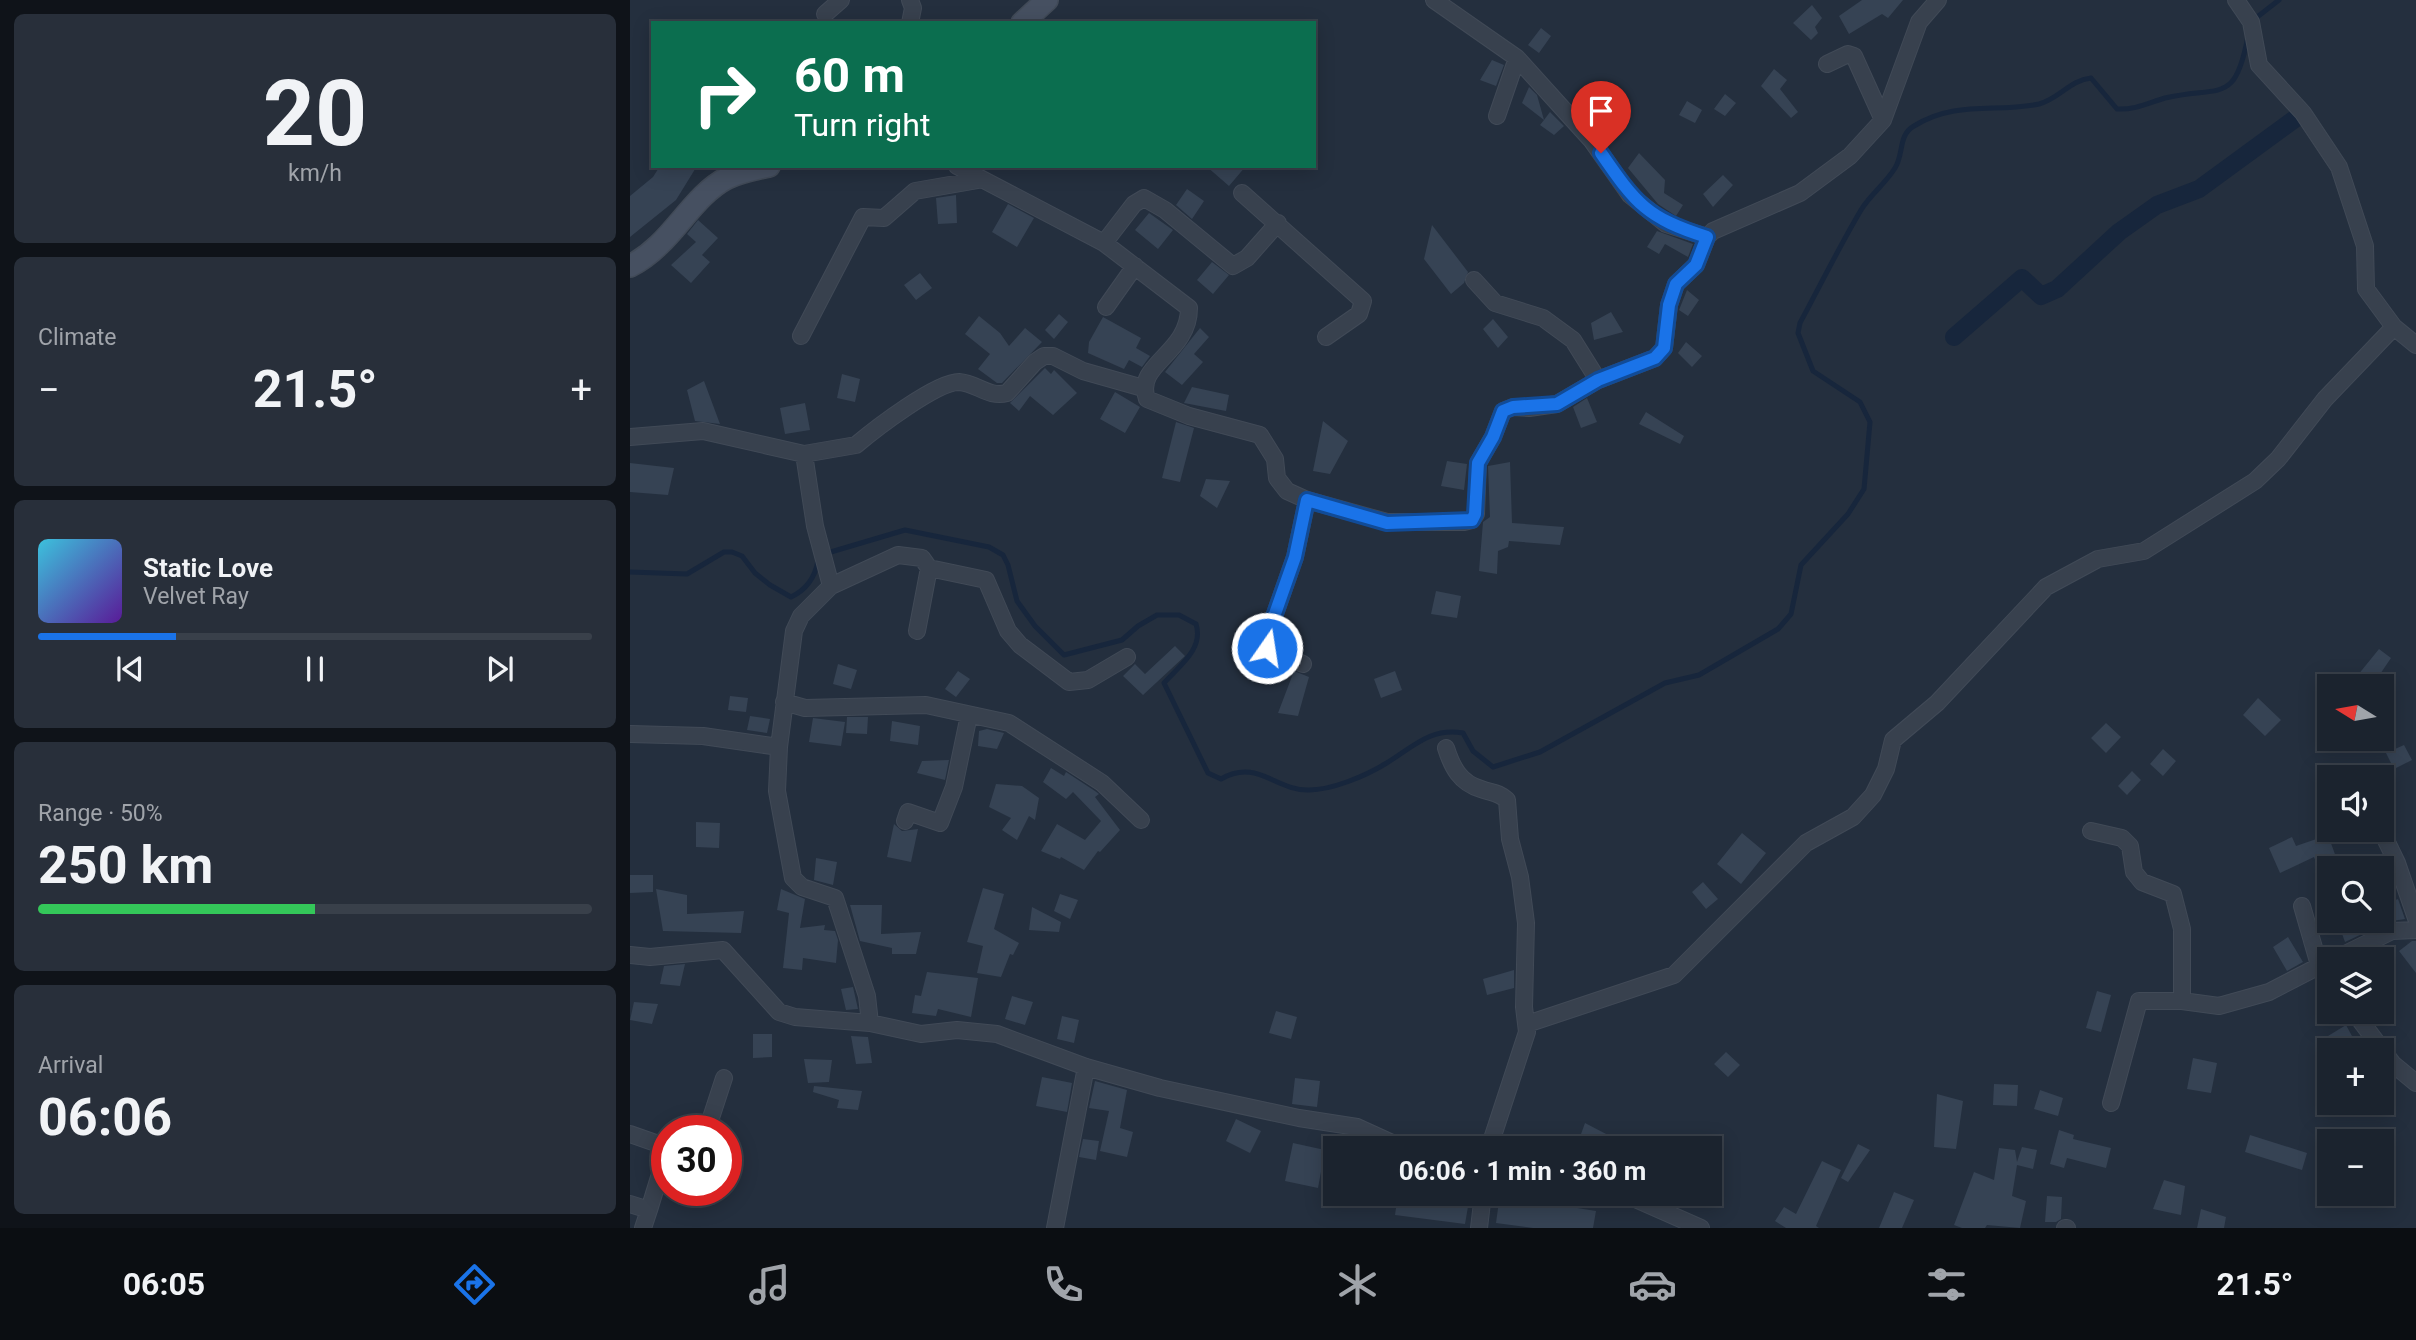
<!DOCTYPE html>
<html lang="en">
<head>
<meta charset="utf-8">
<style>
  body { margin:0; font-family:Roboto,sans-serif; background:#282f3a; color:#f1f3f6; height:100vh; display:flex; flex-direction:column; font-size:26px; white-space:nowrap }
  * { box-sizing:border-box; margin:0 }
  p { font-size:23px; color:#a0a4aa }
  .icon { flex:none; width:38px; height:38px; fill:none; stroke:currentColor; stroke-width:2; stroke-linecap:round; stroke-linejoin:round }
  .map { position:relative; flex:1; overflow:hidden }
  .drawer { display:flex; flex-direction:column; gap:14px; padding:14px; background:#0f1319; width:630px }
  .drawer>* { flex:none }
  .top-card { position:absolute; left:21px; top:21px; width:665px; height:147px; border-radius:0px; box-shadow:0 4px 18px #0003,0 0 0 2px #39404a; background:#0b6e4f; color:#fff; overflow:hidden }
  .needle { width:46px; rotate:281deg }
  .fabs { position:absolute; left:1687px; top:674px; display:grid; gap:14px }
  .fabs a { display:grid; place-items:center; width:77px; height:77px; border-radius:0px; background:#1b232e; box-shadow:0 4px 18px #0003,0 0 0 2px #39404a; font-size:35px }
  .speed { position:absolute; left:21px; top:1115px; display:flex; gap:14px; font-size:35px; font-weight:700; text-align:center }
  .speed>* { display:grid; place-content:center; width:91px; height:91px; border-radius:50%; background:#1b232e; box-shadow:0 4px 18px #0003,0 0 0 2px #39404a; line-height:1 }
  .speed .limit { border:10px solid #d22; background:#fff; color:#111 }
  .pin { position:absolute; display:grid; place-items:center; width:60px; height:60px; color:#fff; margin:-72px -30px; border-radius:50% 50% 50% 0; rotate:-45deg; box-shadow:0 0 7px #0007 }
  .pin .icon { rotate:45deg }
  .me { position:absolute; width:77px; margin:-38px; rotate:13deg; stroke-linejoin:round; filter:drop-shadow(0 0 5px #0008) }
  .turn { display:flex; align-items:center; gap:24px; height:147px; padding:0 28px; font-size:32px }
  .turn .icon { width:91px; height:91px; stroke-width:2.5 }
  .turn b { display:block; font-size:49px; line-height:60px }
  .big { font-size:52px; font-weight:700; line-height:1.1 }
  .drawer .tile { flex:1; display:flex; flex-direction:column; justify-content:center; gap:10px; min-width:0; padding:0 24px; border-radius:10px; background:#282f3a }
  .drawer .dial { align-items:center; gap:0 }
  .dial b { font-size:91px; line-height:1 }
  .song { display:flex; align-items:center; gap:21px }
  .cover { width:84px; height:84px; border-radius:10px; background:linear-gradient(135deg,hsl(190 70% 55%),hsl(270 70% 35%)) }
  .played { height:7px; border-radius:4px; background:linear-gradient(90deg,#1a73e8 25%,#39404a 25%) }
  .keys { display:flex; justify-content:space-around; direction:ltr }
  .heat { display:flex; justify-content:space-between; align-items:center; font-size:38px; direction:ltr }
  .charge { height:10px; border-radius:5px; background:linear-gradient(90deg,#34c759 50%,#39404a 0) }
  .trip { position:absolute; left:693px; top:1136px; width:399px; height:70px; border-radius:0px; background:#1b232e; box-shadow:0 4px 18px #0003,0 0 0 2px #39404a; font-weight:700; line-height:70px; text-align:center }
  .tab-bar { display:flex; height:112px; justify-content:space-around; align-items:center; background:#0b0e12; color:#a0a4aa }
  .tab-bar .icon { width:49px; height:49px }
  .tab-bar .active { color:#1a73e8 }
  .tab-bar b { font-size:32px; color:#f1f3f6 }
  main { display:flex; flex:1; min-height:0 }
  .map>svg:first-child { display:block }
  .lines { fill:none; stroke-linecap:round; stroke-linejoin:round }
  .stream { stroke:#17263c; stroke-width:5 }
  .canal { stroke:#17263c; stroke-width:18 }
  .building { fill:#364354 }
  .street-casing { stroke:#414a57; stroke-width:18 }
  .secondary-casing { stroke:#414a57; stroke-width:24 }
  .street { stroke:#38414e; stroke-width:16 }
  .secondary { stroke:#465061; stroke-width:21 }
  .route-casing { stroke:#114b97; stroke-width:18 }
  .route { stroke:#1a73e8; stroke-width:12 }
</style>
</head>
<body>
<main>
<section class="drawer">
<div class="tile dial"><b>20</b><p>km/h</p></div>
<div class="tile"><p>Climate</p>
<div class="heat"><a>−</a><b class="big">21.5°</b><a>+</a></div>
</div>
<div class="tile">
<div class="song"><i class="cover"></i><div><b>Static Love</b><p>Velvet Ray</p></div></div>
<div class="played"></div>
<div class="keys"><svg class="icon" aria-label="previous" viewBox="0 0 24 24"><path d="M18 5L8 12l10 7zM5 5v14"/></svg><svg class="icon" aria-label="pause" viewBox="0 0 24 24"><path d="M8 5v14M16 5v14"/></svg><svg class="icon" aria-label="next" viewBox="0 0 24 24"><path d="M6 5l10 7-10 7zM19 5v14"/></svg></div>
</div>
<div class="tile"><p>Range · 50%</p><b class="big">250 km</b><div class="charge"></div></div>
<div class="tile"><p>Arrival</p><b class="big">06:06</b></div>
</section>
<div class="map">
<svg width="1786" height="1228" viewBox="0 0 1786 1228">
  <rect width="100%" height="100%" fill="#242f3e"/>
  <g class="lines">
    <path class="stream" d="M1622,21L1649,0
      M194,554L275,530L359,547L373,555L378,565L387,601L405,626L434,655L492,640L508,626L527,615H549L566,624C574,649 549,666 534,683L578,773L591,779C627,758 646,791 679,790C702,790 735,776 755,764C782,748 800,727 833,733L843,751L863,767L910,752L1035,683L1069,675L1148,629L1161,614L1171,565L1218,514L1234,489L1240,422L1230,402L1183,371L1168,333L1170,323C1190,286 1209,247 1231,210C1240,195 1256,183 1265,168C1274,154 1268,135 1284,126C1326,100 1366,113 1409,104C1429,99 1440,80 1461,78L1487,109C1505,110 1518,103 1535,98C1591,85 1605,106 1618,36
      M0,572L57,574L94,552H102L112,556L125,573L140,585L161,597C176,590 185,577 188,561"/>
    <path class="canal" d="M1324,337L1392,278L1411,296L1427,289L1489,232L1527,205L1569,189L1673,113"/>
  </g>
  <path class="building" d="M1232,0H1273L1258,18L1252,14L1219,34L1209,16Z
    M1182,5L1192,18L1185,27L1188,33L1181,40L1163,23Z
    M911,28L921,36L909,53L898,45Z
    M862,60L874,65L866,86L850,80Z
    M1144,69L1157,80L1150,89L1168,112L1161,118L1131,86Z
    M899,87L907,95L914,120L920,112L934,126L924,135L910,125L914,120L892,103Z
    M1095,94L1106,103L1095,116L1084,109Z
    M1057,101L1072,110L1065,123L1049,115Z
    M1009,153L1035,180L1034,193L1053,205L1046,216L1028,204L998,168Z
    M30,166H67L46,200L0,237V196L23,177Z
    M576,166H616L599,186Z
    M1093,175L1103,185L1083,207L1073,194Z
    M557,189L574,201L562,219L546,205Z
    M326,195L327,223L308,224L306,198Z
    M378,204L404,218L387,247L362,232Z
    M519,213L543,230L528,249L505,230Z
    M68,220L88,238L72,255L80,262L61,283L41,265L66,242L57,234Z
    M802,225L838,272L834,283L821,294L794,259Z
    M1027,231L1063,244L1058,257L1035,244L1029,254L1017,247Z
    M582,262L599,275L583,294L567,280Z
    M290,273L302,288L286,300L274,285Z
    M1057,290L1069,300L1058,316L1049,310Z
    M981,312L993,332L964,340L961,323Z
    M429,314L438,322L424,339L415,330Z
    M349,316L370,333L379,346L395,328L412,342L372,383H367L348,369L360,354L335,334Z
    M473,317L511,338L506,348L520,356L512,367L499,360L494,369L458,353L459,342Z
    M863,319L878,337L868,348L853,329Z
    M570,328L579,337L564,354L573,362L552,385L535,372Z
    M1056,342L1072,356L1062,367L1048,353Z
    M415,368L421,374L424,370L447,393L423,415L400,396L389,411L380,403Z
    M212,374L230,379L225,402L207,398Z
    M74,381L90,424L65,421L57,390Z
    M562,387L599,395L596,411L554,403Z
    M485,392L510,407L495,433L470,419Z
    M957,398L967,422L951,428L943,407Z
    M175,403L180,430L155,434L150,408Z
    M1016,412L1054,436L1050,444L1009,424Z
    M693,421L718,441L700,474L683,471Z
    M546,422L564,428L550,482L532,478Z
    M817,461L837,464L834,490L811,486Z
    M880,462L882,523L934,527L930,545L879,541L878,547L868,551L867,574L849,571L853,522L860,517L858,466Z
    M0,463L44,468L38,495L0,492Z
    M576,479L600,481L587,508L570,496Z
    M806,591L831,596L827,618L801,614Z
    M545,646L555,656L513,695L493,676L505,664L515,674Z
    M1749,649L1761,658L1742,686H1719Z
    M208,664L227,670L221,689L203,684Z
    M328,671L340,679L326,697L315,689Z
    M664,671L679,677L668,716L648,713Z
    M765,671L772,690L751,698L744,679Z
    M100,696L118,698L116,712L98,710Z
    M1628,698L1651,720L1635,736L1613,715Z
    M120,716L140,719L137,733L117,730Z
    M217,717H238L237,734L216,733Z
    M183,718L215,722L211,746L179,742Z
    M262,721L290,726L288,745L260,741Z
    M1476,723L1491,737L1476,753L1461,738Z
    M357,729L374,733L367,749L348,746L349,731Z
    M1774,745L1782,760L1764,769L1756,753Z
    M1533,749L1546,761L1533,776L1520,764Z
    M319,760L315,780L287,773L292,761Z
    M421,768L434,776L436,772L465,791L469,794L465,797L490,830L470,852L468,851L454,870L431,857L430,859L411,851L427,824L455,840L471,821L443,792L436,799L413,782Z
    M1502,771L1511,780L1497,795L1488,786Z
    M366,784L392,786L409,798L405,820L399,816L387,840L372,830L381,818L359,807Z
    M66,822L90,823L89,848L66,847Z
    M264,824L272,831L288,829L281,862L257,857Z
    M1112,833L1136,853L1111,884L1087,864Z
    M1698,835L1710,868H1699V894L1684,857L1650,873L1639,848L1662,837L1666,846Z
    M186,858L207,862L203,885L184,880Z
    M0,875H23V892L0,893Z
    M1073,882L1088,899L1076,909L1062,892Z
    M353,888L374,894L364,929L389,943L383,955L380,954L371,977L347,973L353,946L337,942Z
    M26,889L57,895V914L114,911L111,933L33,931Z
    M151,889L175,899L170,928L195,925L194,930L205,931L208,940L206,963L173,958L172,970L153,968L159,913L147,910Z
    M430,894L448,900L440,919L424,911Z
    M1768,899L1775,919L1756,922L1752,905Z
    M220,905H252L251,934L291,932L286,954H262V948L230,941Z
    M402,907L431,922L429,932L399,930Z
    M1707,920H1724L1732,934L1715,942Z
    M1658,937L1673,962L1657,971L1643,947Z
    M1782,941H1786V973L1769,951Z
    M55,964L50,986L30,984L34,966Z
    M884,970V988L857,995L853,979Z
    M297,972L348,978L341,1017L308,1009L306,1016L282,1013L285,995L291,996Z
    M223,987L228,1009L216,1010L211,989Z
    M1467,991L1481,995L1471,1032L1456,1028Z
    M382,996L403,1002L395,1025L375,1019Z
    M4,1002L28,1004L22,1024L0,1020Z
    M646,1011L667,1017L661,1039L639,1033Z
    M432,1016L449,1020L444,1043L427,1039Z
    M1716,1025L1722,1036L1704,1047L1698,1036Z
    M123,1034H142V1057L123,1058Z
    M221,1036L238,1037L242,1063L226,1064Z
    M1096,1052L1110,1065L1098,1077L1084,1064Z
    M1563,1058L1587,1063L1581,1093L1557,1089Z
    M174,1059L202,1060L199,1082L178,1083Z
    M412,1077L442,1083L437,1112L406,1106Z
    M665,1078L690,1081L687,1107L662,1104Z
    M465,1081L497,1090L490,1128L503,1132L497,1157L470,1151L479,1111L459,1108Z
    M1364,1084L1388,1085L1387,1106L1363,1105Z
    M184,1086L232,1091L228,1110L207,1108L209,1100L183,1092Z
    M1410,1090L1433,1098L1428,1116L1404,1109Z
    M1307,1094L1333,1101L1326,1149L1304,1147Z
    M606,1119L631,1131L620,1153L596,1141Z
    M955,1123L1003,1148H946Z
    M1429,1130L1444,1135L1443,1139L1481,1148L1476,1168L1437,1158L1434,1168L1420,1164Z
    M1620,1135L1677,1153L1672,1170L1615,1152Z
    M713,1136L724,1137L748,1148H704Z
    M453,1139L469,1141L466,1160L449,1157Z
    M663,1143L695,1150L688,1188L655,1181Z
    M1228,1144L1240,1150L1218,1182L1211,1178Z
    M1392,1147L1407,1150L1403,1169L1387,1165L1382,1196L1396,1201L1390,1228L1357,1225L1355,1228H1332L1324,1225L1344,1172L1364,1180L1369,1148L1385,1150L1387,1162Z
    M1192,1161L1211,1170L1186,1226L1189,1228H1156L1145,1221L1154,1207L1166,1214Z
    M1534,1180L1555,1186L1551,1215L1523,1209Z
    M1264,1192L1284,1200L1272,1228H1249Z
    M768,1194L839,1201L835,1224L765,1215Z
    M870,1194H943L941,1207L966,1211L963,1228H903L866,1223Z
    M1417,1196L1432,1197L1431,1219L1426,1222H1415Z
    M1571,1209L1596,1217L1594,1228H1567Z"/>
  <g class="lines">
    <g class="street-casing">
      <path id="street" d="M804,0L887,58L962,141L1000,195L1036,224L1077,237
        M1606,0L1621,22L1629,65L1673,113L1709,167L1735,246L1736,289L1764,327L1786,345
        M195,14L211,0
        M280,23L283,8L280,0
        M1197,64L1218,54L1224,56L1253,120
        M867,116L887,58
        M327,166L474,243L559,308C559,354 504,364 517,399L559,416L630,435L645,459L647,478L657,491L677,500L757,522H834L842,520L846,514L848,463L863,437L873,411L883,407L899,408L927,404L968,380L1025,358L1034,348L1039,305L1046,284L1066,265L1077,237L1083,231L1170,193L1220,156L1253,120L1289,22L1308,0
        M612,193L733,301L729,314L696,337
        M474,243L504,204L514,198L535,210L603,266L617,258L648,223
        M844,280L865,303L913,318L943,340L968,380
        M476,307L505,266
        M171,336L233,217L254,218L285,191L348,180
        M0,437L73,431L174,454L226,445C245,429 306,382 329,382C347,383 358,398 377,393L405,362L414,356H423L453,371L513,388
        M174,454L185,526L201,586L171,616L164,631L149,747L147,791L163,878L172,887L205,898L237,996L240,1023
        M299,568L356,580L378,631L390,645L439,682L458,680L497,657
        M201,586L268,555L292,558L299,568L287,631
        M637,648L673,664
        M630,653L637,648L640,628L665,557L677,500
        M154,702L175,708L296,705L379,723L472,783L511,820
        M0,734L73,736L149,747
        M816,748C822,767 830,783 851,789C862,793 868,792 877,800L880,839L890,877L896,923L894,1007L897,1032L859,1148
        M275,821L278,812L310,823L324,787L339,715
        M1751,830L1767,863L1786,918
        M1461,831L1492,838L1500,846L1504,872L1512,882L1543,894L1552,929V1001
        M1672,906L1689,965L1699,979
        M0,955L20,957L93,950L149,1012L165,1017L240,1023L291,1034L327,1030L367,1034L456,1067L530,1088L669,1118L727,1127L773,1148
        M1705,959L1762,931L1786,930
        M1724,1012L1763,1064L1786,1083
        M897,1024L1044,975L1176,843L1223,817L1243,795L1256,769L1263,740L1307,703L1416,587L1468,559L1514,551L1625,481L1648,459L1695,399L1764,327
        M1481,1103L1509,1001H1552L1589,1006L1639,992L1699,961
        M77,1130L94,1078
        M0,1134L37,1147
        M802,1148L832,1145L874,1148
        M994,1194L1071,1228
        M0,1204L19,1210L37,1151
        M13,1228L19,1210
        M425,1228L456,1067
        M849,1228L853,1194
        M1435,1228H1437"/>
    </g>
    <g class="secondary-casing">
      <path id="secondary" d="M392,23L417,0
        M0,266C42,245 60,197 97,178C110,172 125,169 139,166"/>
    </g>
    <use href="#street" class="street"/>
    <use href="#secondary" class="secondary"/>
  </g>
  <g class="lines">
    <g class="route-casing">
      <path id="route" d="M637,648L640,628L665,557L677,500L757,523L842,520L845,514L848,463L863,437L873,411L883,407L927,404L968,380L1025,358L1034,348L1039,305L1046,284L1066,265L1077,237C1017,218 1006,204 971,153"/>
    </g>
    <use href="#route" class="route"/>
  </g>
</svg>
<div class="fabs">
<a><svg class="needle" viewBox="-14 -14 28 28"><path d="M0-13l5 13h-10z" fill="#e53935"/><path d="M0 13l5-13h-10z" fill="#a0a4aa"/></svg></a>
<a><svg class="icon" aria-label="sound" viewBox="0 0 24 24"><path d="M4 9h4l5-4v14l-5-4H4zM17 9q2 3 0 6"/></svg></a>
<a><svg class="icon" aria-label="search" viewBox="0 0 24 24"><circle cx="10" cy="10" r="6"/><path d="M15 15l6 6"/></svg></a>
<a><svg class="icon" aria-label="layers" viewBox="0 0 24 24"><path d="M12 4l9 5-9 5-9-5zM3 14l9 5 9-5"/></svg></a>
<a>+</a>
<a>−</a>
</div>
<div class="speed"><div class="limit">30</div></div>
<div class="pin" style="left:971px;top:153px;background:#d93025"><svg class="icon" aria-label="arrive" viewBox="0 0 24 24"><path d="M6 21V4h12l-3 4 3 4H6"/></svg></div>
<svg class="me" style="left:637px;top:648px" viewBox="-20 -20 40 40"><circle r="17" fill="#1a73e8" stroke="#fff" stroke-width="3"/><path d="M0-11L8 9 0 5-8 9z" fill="#fff"/></svg>
<div class="trip">06:06 · 1 min · 360 m</div>
<div class="top-card">
<div class="turn"><svg class="icon" aria-label="right" viewBox="0 0 24 24"><path d="M7 20v-9h11M14 6l5 5-5 5"/></svg><div><b>60 m</b>Turn right</div></div>
</div>
</div>
</main>
<nav class="tab-bar">
<b>06:05</b>
<svg class="icon active" aria-label="directions" viewBox="0 0 24 24"><path d="M12 3l9 9-9 9-9-9zM9 14v-3h6M13 9l2 2-2 2"/></svg>
<svg class="icon" aria-label="music" viewBox="0 0 24 24"><path d="M9 18V5l10-2v13"/><circle cx="6" cy="18" r="3"/><circle cx="16" cy="16" r="3"/></svg>
<svg class="icon" aria-label="phone" viewBox="0 0 24 24"><path d="M5 4h4l2 5-3 2q2 4 5 5l2-3 5 2v4C11 20 4 13 5 4z"/></svg>
<svg class="icon" aria-label="climate" viewBox="0 0 24 24"><path d="M12 3v18M4 7l16 10M4 17L20 7"/></svg>
<svg class="icon" aria-label="car" viewBox="0 0 24 24"><path d="M5 17H2v-5l4-1 3-4h7l3 4 3 1v5h-3M9 17h6M6 11h13"/><circle cx="7" cy="17" r="2"/><circle cx="17" cy="17" r="2"/></svg>
<svg class="icon" aria-label="filters" viewBox="0 0 24 24"><path d="M4 7h16M4 17h16"/><circle cx="9" cy="7" r="2"/><circle cx="15" cy="17" r="2"/></svg>
<b>21.5°</b>
</nav>
</body>
</html>
